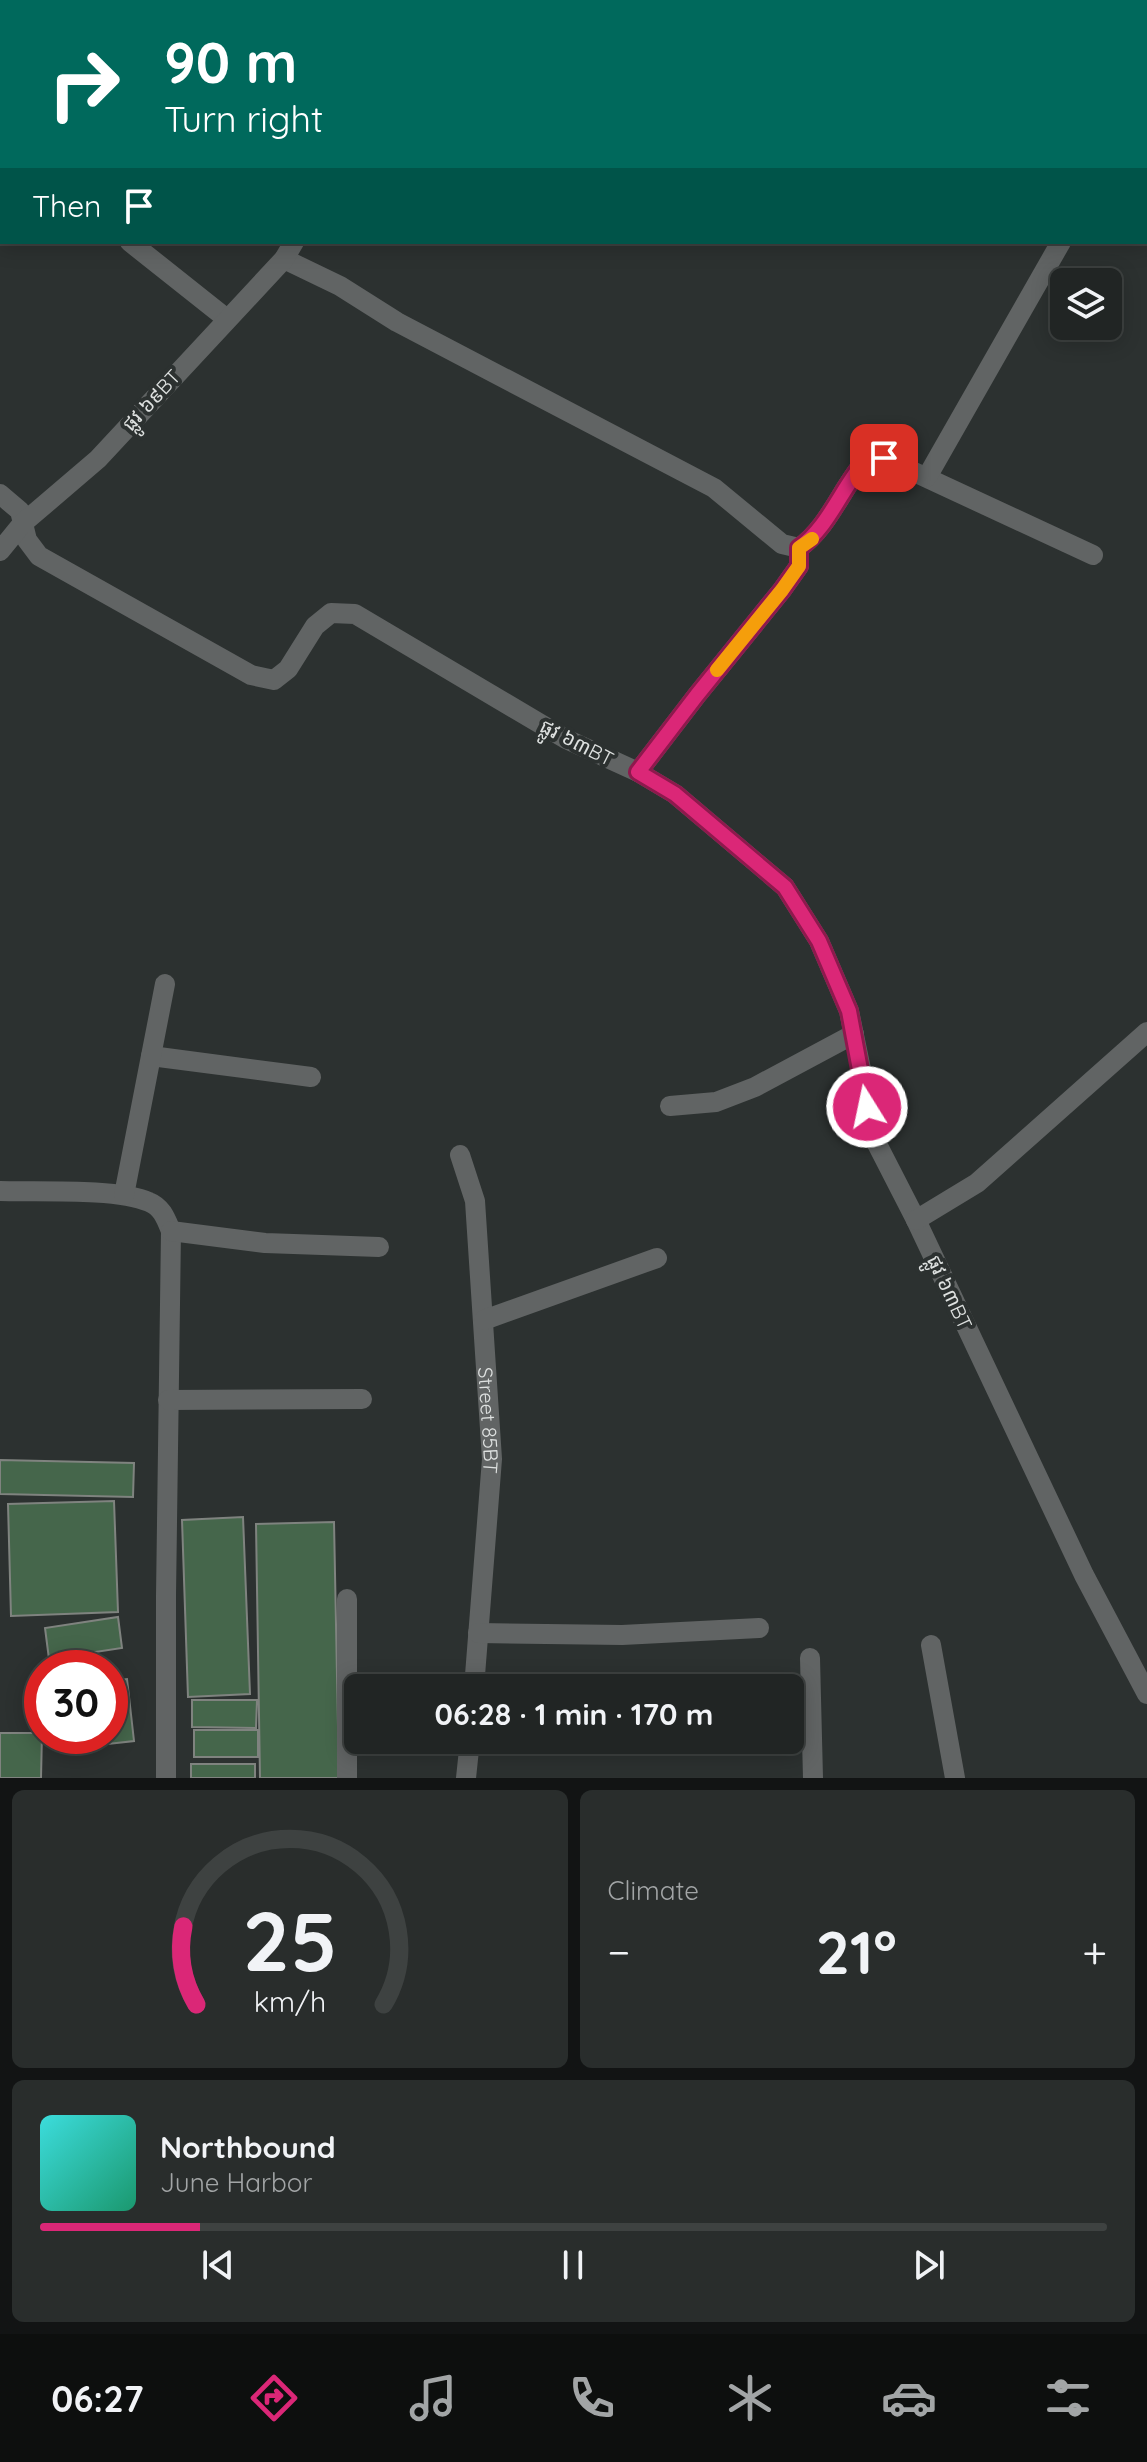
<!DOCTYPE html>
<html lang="en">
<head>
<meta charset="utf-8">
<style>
  body { margin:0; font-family:Quicksand,"Noto Sans Khmer",sans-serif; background:#292d2c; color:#f1f3f6; height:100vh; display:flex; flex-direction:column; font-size:30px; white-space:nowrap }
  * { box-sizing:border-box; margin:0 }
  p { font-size:26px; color:#a2a5a6 }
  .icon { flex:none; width:44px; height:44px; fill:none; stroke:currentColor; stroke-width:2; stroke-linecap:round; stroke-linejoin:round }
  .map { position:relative; height:1778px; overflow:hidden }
  .panel { display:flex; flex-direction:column; gap:12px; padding:12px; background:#121414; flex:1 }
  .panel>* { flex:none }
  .banner { position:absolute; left:0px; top:0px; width:1148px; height:244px; box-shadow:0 4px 20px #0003,0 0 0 2px #3e4241; background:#00695c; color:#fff; overflow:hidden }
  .buttons { position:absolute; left:1050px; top:268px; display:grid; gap:16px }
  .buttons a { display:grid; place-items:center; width:72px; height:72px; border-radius:12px; background:#212524; box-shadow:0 4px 20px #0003,0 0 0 2px #3e4241; font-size:40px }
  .speed { position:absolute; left:24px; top:1650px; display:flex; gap:16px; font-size:40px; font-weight:700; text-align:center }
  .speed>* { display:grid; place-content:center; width:104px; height:104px; border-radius:50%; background:#212524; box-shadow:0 4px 20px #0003,0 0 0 2px #3e4241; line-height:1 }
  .speed .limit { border:12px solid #d22; background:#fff; color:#111 }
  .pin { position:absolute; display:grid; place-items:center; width:68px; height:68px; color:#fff; margin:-34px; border-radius:16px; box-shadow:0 4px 12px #0006 }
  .me { position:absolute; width:88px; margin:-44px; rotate:350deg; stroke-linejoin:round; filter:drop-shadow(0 0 6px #0008) }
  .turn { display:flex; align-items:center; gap:28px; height:168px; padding:0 32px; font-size:36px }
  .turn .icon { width:104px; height:104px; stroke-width:2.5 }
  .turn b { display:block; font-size:56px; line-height:68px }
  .then { display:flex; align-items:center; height:76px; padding:0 32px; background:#0003; gap:16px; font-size:30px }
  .big { font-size:60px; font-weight:800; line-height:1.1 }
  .panel .widget { flex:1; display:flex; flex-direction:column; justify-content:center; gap:12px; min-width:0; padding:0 28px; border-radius:12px; background:#292d2c }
  .panel .dial { align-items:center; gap:0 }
  .dial svg { height:208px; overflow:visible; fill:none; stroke:#3e4241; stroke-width:7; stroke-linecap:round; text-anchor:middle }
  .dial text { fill:#f1f3f6; stroke:none }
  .song { display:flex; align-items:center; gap:24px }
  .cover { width:96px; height:96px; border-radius:12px; background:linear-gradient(135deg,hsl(180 70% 55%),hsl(160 70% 35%)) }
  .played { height:8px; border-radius:4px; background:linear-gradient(90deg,#db2777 15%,#3e4241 15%) }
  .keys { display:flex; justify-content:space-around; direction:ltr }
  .heat { display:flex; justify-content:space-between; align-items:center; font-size:44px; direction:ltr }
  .panel .tiles { flex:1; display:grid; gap:12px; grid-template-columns:1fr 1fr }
  .widget:last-child { grid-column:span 2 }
  .trip { position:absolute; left:344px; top:1674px; width:460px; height:80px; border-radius:12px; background:#212524; box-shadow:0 4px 20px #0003,0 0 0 2px #3e4241; font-weight:800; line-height:80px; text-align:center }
  .tab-bar { display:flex; height:128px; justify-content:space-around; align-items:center; background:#0d0f0e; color:#a2a5a6 }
  .tab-bar .icon { width:56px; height:56px }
  .tab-bar .on { color:#db2777 }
  .tab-bar b { font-size:36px; color:#f1f3f6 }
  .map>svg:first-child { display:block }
  .building { fill:#45664b; stroke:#7f837f; stroke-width:2 }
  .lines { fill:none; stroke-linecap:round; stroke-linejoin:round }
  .minor { stroke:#616464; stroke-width:20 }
  .route-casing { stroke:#8e194d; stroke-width:20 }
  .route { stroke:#db2777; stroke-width:14 }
  .slow { stroke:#f59e0b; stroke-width:14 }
  .labels { text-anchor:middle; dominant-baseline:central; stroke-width:8; stroke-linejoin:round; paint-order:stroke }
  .street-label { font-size:20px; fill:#dee1e0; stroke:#2c3130 }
</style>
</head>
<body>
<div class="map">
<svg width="1147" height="1778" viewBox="0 0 1147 1778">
  <rect width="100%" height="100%" fill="#2c3130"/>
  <path class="building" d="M0,1460L134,1463L133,1497L0,1494Z
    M114,1501L118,1612L11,1616L8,1504Z
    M243,1517L250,1694L188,1697L182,1520Z
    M334,1522L339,1778H260L256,1524Z
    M118,1617L122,1648L49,1659L45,1628Z
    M127,1679L134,1741L90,1746L89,1736H110V1681Z
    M192,1700H257L256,1728L192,1727Z
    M194,1730H258V1757H194Z
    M0,1733H42L41,1778H0Z
    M191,1764H255V1778H191Z"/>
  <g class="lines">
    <g class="minor">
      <path d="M45,0L51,2"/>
      <path d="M1141,0L1144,2"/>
      <path d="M430,2L431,0"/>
      <path d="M640,2L641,0"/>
      <path d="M1065,2L1066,0"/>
      <path d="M1146,108L1147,107"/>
      <path d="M0,140L2,141"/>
      <path d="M130,242L227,319"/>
      <path d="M284,259L340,286L397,322L714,488L782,544L799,548C829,527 842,487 866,460L884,458L1093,555"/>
      <path d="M927,477L1061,242"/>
      <path d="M0,494L20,511L27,540L39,556L251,675L274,680L288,669L315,626L331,613L355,614L566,739L638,772L675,794L785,887L819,941L849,1011L876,1142L916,1220L1084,1575L1147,1694"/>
      <path d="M0,551L22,524L98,459L284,259L294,242"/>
      <path d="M638,772L697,695L782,590L799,566V548"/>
      <path d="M151,1056L311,1077"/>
      <path d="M670,1106L716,1102L755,1087L854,1034"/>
      <path id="s1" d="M460,1155L475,1201L492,1459L474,1688"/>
      <path d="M0,1191C38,1192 118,1188 149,1202C162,1207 166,1219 171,1231L166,1596V1778"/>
      <path d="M124,1195L165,984"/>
      <path d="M916,1220L977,1183L1147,1032"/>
      <path d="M171,1231L265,1243L379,1247"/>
      <path d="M484,1320L657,1258"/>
      <path d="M168,1400L362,1399"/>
      <path d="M478,1633L622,1635L759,1628"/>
      <path d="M931,1645L955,1778"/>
      <path d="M810,1658L813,1778"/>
      <path d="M347,1778V1599"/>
      <path d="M466,1778L470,1740"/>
    </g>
  </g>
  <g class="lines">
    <g class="route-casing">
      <path id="route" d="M867,1107L849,1011L819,941L785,887L675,794L638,772L697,695L782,590L799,566V548C829,527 842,487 866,460L884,458"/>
    </g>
    <use href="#route" class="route"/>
    <path class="slow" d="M717,670L782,590L799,566V548L812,539"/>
  </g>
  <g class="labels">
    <g class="street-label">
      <text transform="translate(151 400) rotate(-47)">ផ្លូវ ៦៩BT</text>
      <text transform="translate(577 742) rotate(27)">ផ្លូវ ៦៣BT</text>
      <text transform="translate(950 1292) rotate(65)">ផ្លូវ ៦៣BT</text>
      <text stroke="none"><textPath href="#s1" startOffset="268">Street 85BT</textPath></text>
    </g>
  </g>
</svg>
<div class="buttons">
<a><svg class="icon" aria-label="layers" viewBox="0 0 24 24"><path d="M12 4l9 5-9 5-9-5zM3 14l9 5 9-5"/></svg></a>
</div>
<div class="speed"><div class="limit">30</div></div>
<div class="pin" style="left:884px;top:458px;background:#d93025"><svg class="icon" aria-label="arrive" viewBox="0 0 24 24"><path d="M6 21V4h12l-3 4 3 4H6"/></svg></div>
<svg class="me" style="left:867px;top:1107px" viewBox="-20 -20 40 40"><circle r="17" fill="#db2777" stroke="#fff" stroke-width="3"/><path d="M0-11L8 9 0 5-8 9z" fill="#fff"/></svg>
<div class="trip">06:28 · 1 min · 170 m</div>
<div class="banner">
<div class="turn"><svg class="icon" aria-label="right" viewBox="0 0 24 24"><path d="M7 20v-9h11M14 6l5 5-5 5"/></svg><div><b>90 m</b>Turn right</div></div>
<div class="then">Then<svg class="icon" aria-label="arrive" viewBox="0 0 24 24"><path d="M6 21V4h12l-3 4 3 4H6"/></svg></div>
</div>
</div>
<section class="panel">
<div class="tiles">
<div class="widget dial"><svg viewBox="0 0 100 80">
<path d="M14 69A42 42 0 1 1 86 69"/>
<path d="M14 69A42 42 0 0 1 9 39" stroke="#db2777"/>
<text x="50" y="56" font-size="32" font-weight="700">25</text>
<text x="50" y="72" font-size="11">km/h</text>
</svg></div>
<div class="widget"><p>Climate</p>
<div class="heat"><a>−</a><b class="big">21°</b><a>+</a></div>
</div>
<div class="widget">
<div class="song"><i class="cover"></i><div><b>Northbound</b><p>June Harbor</p></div></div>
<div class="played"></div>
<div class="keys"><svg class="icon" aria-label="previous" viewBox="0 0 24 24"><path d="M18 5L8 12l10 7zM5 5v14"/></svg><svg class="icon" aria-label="pause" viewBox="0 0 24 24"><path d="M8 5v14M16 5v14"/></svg><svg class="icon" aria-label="next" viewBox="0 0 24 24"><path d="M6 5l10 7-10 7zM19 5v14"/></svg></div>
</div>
</div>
</section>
<nav class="tab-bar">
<b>06:27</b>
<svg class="icon on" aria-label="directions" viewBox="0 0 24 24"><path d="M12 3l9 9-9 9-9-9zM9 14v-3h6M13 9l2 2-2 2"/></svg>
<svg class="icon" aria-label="music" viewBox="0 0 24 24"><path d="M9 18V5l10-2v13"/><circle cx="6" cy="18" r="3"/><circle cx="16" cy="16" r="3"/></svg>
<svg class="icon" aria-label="phone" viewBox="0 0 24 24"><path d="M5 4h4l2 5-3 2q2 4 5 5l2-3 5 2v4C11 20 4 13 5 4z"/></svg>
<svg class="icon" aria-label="climate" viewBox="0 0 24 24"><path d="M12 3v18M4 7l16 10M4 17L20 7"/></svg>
<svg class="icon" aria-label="car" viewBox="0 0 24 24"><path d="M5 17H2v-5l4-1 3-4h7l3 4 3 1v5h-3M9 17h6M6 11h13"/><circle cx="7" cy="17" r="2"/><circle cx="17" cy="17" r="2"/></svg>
<svg class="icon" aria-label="filters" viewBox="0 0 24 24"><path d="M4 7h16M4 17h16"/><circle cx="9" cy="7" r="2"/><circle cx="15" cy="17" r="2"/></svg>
</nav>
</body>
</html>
